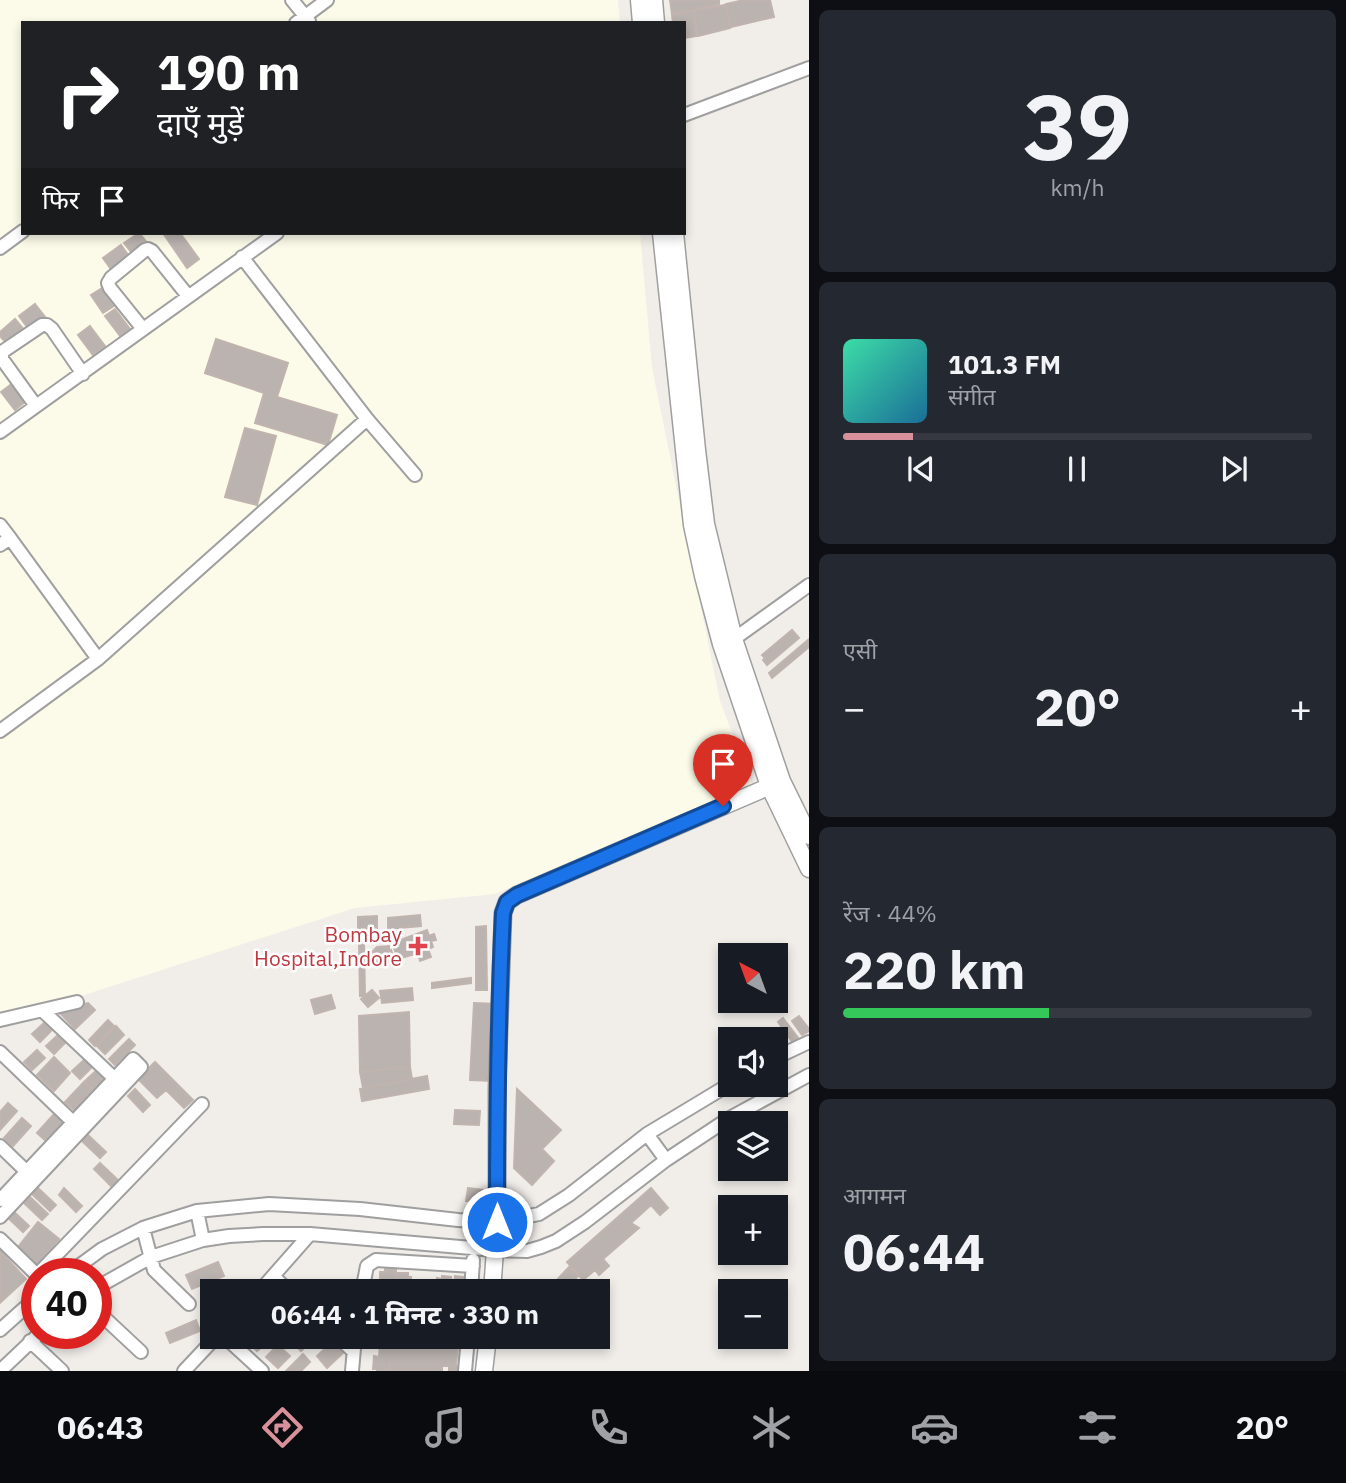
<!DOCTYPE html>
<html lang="hi">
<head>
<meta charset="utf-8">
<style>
  body { margin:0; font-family:"IBM Plex Sans","Noto Sans Devanagari",sans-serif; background:#242831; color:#f1f3f6; height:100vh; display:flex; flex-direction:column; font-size:26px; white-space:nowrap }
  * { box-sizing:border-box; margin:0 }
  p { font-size:23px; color:#9ea1a6 }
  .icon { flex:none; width:38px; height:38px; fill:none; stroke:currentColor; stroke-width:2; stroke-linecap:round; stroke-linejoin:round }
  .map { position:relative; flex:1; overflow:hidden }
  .sheet { display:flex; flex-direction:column; gap:10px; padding:10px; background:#0d0f14; width:537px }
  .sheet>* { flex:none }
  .top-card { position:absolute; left:21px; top:21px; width:665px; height:214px; border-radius:0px; box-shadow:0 4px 10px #0003; background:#202124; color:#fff; overflow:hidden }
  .needle { width:46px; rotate:319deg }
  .controls { position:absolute; left:718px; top:943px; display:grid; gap:14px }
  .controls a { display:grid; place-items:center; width:70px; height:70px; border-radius:0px; background:#171b24; box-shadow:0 4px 10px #0003; font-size:35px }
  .speed { position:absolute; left:21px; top:1258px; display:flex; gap:14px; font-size:35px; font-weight:700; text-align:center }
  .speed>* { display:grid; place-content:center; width:91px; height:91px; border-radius:50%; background:#171b24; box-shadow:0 4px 10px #0003; line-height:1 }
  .speed .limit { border:10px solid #d22; background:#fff; color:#111 }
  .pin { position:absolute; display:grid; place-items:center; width:60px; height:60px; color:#fff; margin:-72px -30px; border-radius:50% 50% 50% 0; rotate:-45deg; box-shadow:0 0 7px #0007 }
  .pin .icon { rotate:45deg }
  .me { position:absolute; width:77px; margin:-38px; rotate:0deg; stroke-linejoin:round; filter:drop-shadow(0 0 5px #0008) }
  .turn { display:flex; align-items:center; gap:24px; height:147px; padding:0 21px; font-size:32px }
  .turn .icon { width:91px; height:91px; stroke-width:2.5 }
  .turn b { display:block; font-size:49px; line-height:60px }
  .then { display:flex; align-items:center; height:66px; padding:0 21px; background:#0003; gap:14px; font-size:26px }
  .big { font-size:52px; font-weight:800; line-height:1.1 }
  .sheet .card { flex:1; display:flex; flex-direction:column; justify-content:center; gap:10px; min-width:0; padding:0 24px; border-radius:10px; background:#242831 }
  .sheet .dial { align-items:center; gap:0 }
  .dial b { font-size:91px; line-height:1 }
  .song { display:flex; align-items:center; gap:21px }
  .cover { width:84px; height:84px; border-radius:10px; background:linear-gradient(135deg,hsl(160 70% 55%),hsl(200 70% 35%)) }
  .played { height:7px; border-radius:4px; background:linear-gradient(90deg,#d8919b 15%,#363941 15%) }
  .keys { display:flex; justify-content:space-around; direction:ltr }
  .heat { display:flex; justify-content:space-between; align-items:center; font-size:38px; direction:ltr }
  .charge { height:10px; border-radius:5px; background:linear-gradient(90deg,#34c759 44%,#363941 0) }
  .trip { position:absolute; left:200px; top:1279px; width:410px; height:70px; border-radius:0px; background:#171b24; box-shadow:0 4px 10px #0003; font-weight:800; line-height:70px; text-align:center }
  .tab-bar { display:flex; height:112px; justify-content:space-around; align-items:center; background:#090b0e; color:#9ea1a6 }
  .tab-bar .icon { width:49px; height:49px }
  .tab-bar .current { color:#d8919b }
  .tab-bar b { font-size:32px; color:#f1f3f6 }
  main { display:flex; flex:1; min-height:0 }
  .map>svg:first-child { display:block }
  .education { fill:#fcfae8 }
  .building { fill:#bab3b0; stroke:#c1b4ae; stroke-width:2 }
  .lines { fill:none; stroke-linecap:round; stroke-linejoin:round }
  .minor-casing { stroke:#9f9f9f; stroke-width:16 }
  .tertiary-casing { stroke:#9f9f9f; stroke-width:19 }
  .minor { stroke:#fff; stroke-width:12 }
  .tertiary { stroke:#fff; stroke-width:16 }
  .route-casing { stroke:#114b97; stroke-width:18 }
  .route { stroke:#1a73e8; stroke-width:12 }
  .health-dot { fill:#e0444e; stroke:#fff; stroke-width:2.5 }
  .labels { text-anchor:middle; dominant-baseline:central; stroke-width:5; stroke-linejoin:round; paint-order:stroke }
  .health-label { font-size:21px; fill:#be3a42; stroke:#fff; text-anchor:end }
</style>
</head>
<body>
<main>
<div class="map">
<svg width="809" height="1371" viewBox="0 0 809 1371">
  <rect width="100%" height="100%" fill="#f1eeea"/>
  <path class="education" d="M0,0H618L620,23H23V233H640L652,368L720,701L752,785L495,894L355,908L0,1022Z"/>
  <path class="building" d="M670,0H719V4L672,14Z
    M744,0H770L774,17L731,27L726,4Z
    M725,5L730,28L698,36L694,11Z
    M693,11L697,36L684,38V23H673L672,15Z
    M139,233L150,246L135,257L124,243Z
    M163,233H180L199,259L187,268Z
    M121,245L131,259L113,272L103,258Z
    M102,288L114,306L103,313L91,295Z
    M35,304L46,318L30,331L19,316Z
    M115,309L130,329L120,336L105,316Z
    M15,319L26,332L9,346L0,336V332Z
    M90,326L105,346L93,355L78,335Z
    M216,339L288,363L277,397L337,415L328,445L255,423L264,393L205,373Z
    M13,383L26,401L15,410L1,392Z
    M245,428L276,436L257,505L225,497Z
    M792,630L799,638L767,665L763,660L765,658L762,655Z
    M808,640L809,647L772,678L769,673Z
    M420,915L421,926L388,929V918Z
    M377,916V928L358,929V917Z
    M486,926L487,990H476V927Z
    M427,930L429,936L434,934L436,940L431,941L433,947L428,949L431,957L420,961L418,953L398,959L392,943Z
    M359,943H364L365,996H360Z
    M389,946V951L391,950L394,959L390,962L367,964L366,958H373V951L377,947Z
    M471,978V983L432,988V983Z
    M412,988L413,1000L382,1003L380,991Z
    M372,990L379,998L368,1007L361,999Z
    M331,995L335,1008L315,1014L311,1000Z
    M88,1003L95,1010L75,1029L61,1014L67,1008Z
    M474,1003L497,1004L493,1081L470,1080Z
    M409,1012L410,1067L360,1072L359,1016Z
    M799,1016L809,1029V1031L802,1035L792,1021Z
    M783,1018L799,1039L793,1043L778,1022Z
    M108,1020L114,1026L95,1046L89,1040Z
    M45,1022L52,1030L40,1042L32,1034Z
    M116,1026L124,1035L105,1054L97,1046Z
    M59,1034L66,1042L54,1054L46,1046Z
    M129,1039L135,1045L115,1065L109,1059Z
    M37,1050L45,1058L32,1070L24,1062Z
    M54,1057L70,1073L54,1091L37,1075Z
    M85,1059L93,1066L80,1079L72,1071Z
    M155,1062L193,1100L184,1108L166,1090L157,1098L138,1079Z
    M410,1067L412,1079L363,1088L360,1072Z
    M98,1069L105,1077L93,1089L85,1081Z
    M427,1076L429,1089L362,1101L360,1089Z
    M84,1082L92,1090L74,1110L65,1102Z
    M135,1089L150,1105L143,1112L128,1096Z
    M517,1089L561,1130L542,1149L554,1161L532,1185L514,1168Z
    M8,1103L17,1111L0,1130V1112Z
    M455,1110L480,1111L479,1125L454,1124Z
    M55,1113L64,1121L46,1141L37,1133Z
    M22,1118L31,1126L13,1146L4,1138Z
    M88,1135L106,1152L100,1158L82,1141Z
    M100,1163L118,1180L112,1187L94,1169Z
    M38,1188L56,1205L50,1211L32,1194Z
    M64,1188L82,1206L76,1212L59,1195Z
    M468,1188L485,1190L483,1203L466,1201Z
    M651,1188L668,1208L660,1215L651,1205L631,1223L639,1228L603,1259L609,1266L599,1275L595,1270L583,1280L567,1262Z
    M30,1197L48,1214L42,1220L24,1203Z
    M11,1209L29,1226L23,1232L5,1215Z
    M38,1222L59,1239L38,1264L18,1247Z
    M0,1251L26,1279L0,1303Z
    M218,1262L224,1276L192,1289L186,1275Z
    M569,1267L578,1276L562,1292L554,1283Z
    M385,1269L396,1270V1279H397L398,1273H408V1277H411L410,1292H384V1285L380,1284V1272H385Z
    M442,1276L451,1277V1284H454L455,1276L465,1277L464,1279L467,1280V1290H462V1292H441V1290L436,1289L437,1278L442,1279Z
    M196,1320L200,1331L170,1343L166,1333Z
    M246,1337H273L257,1351L245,1338Z
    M293,1337H316L301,1351L290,1340Z
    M376,1337H445V1342L451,1343V1337H459L458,1339H461V1345H458L456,1366H459V1371H449V1366H442V1371H397L390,1370V1364H389L388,1371H377V1369H373L374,1356L379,1357L380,1341H376Z
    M333,1341L344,1352L327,1368L317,1356Z
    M278,1345L290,1356L278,1368L266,1357Z
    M303,1354L310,1362L301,1371H286Z"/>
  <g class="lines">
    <g class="minor-casing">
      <path id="minor" d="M292,0L309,21
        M296,23L327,0
        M684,115L809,68
        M0,248L23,231
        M242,257L367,419L415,475
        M143,329L110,288L108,283L111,278L145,250L148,249L152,251L188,296
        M36,406L2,359V352L42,325H47L52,329L83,374
        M0,432L277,233
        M0,525L10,538L0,545
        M10,538L98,659
        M728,641L734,639L809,585
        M0,731L98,659L367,419
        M43,1011L114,1078
        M0,1020L77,1002
        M0,1052L73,1122
        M775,1058L809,1042
        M647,1134L666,1160
        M0,1146L27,1172
        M0,1200L133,1059L141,1067L0,1217
        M197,1211L203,1240
        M143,1228L154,1270L189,1304
        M0,1239L37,1275
        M38,1274L202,1104
        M68,1274L102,1249L143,1228L197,1211L269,1204L360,1209L458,1220L497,1222L539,1214L569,1195L647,1134L730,1084
        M273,1276L290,1292
        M96,1288L151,1257L203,1240L229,1236L263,1234H310L495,1250L527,1251L541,1247L556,1241L585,1222L666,1160L728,1119L809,1075
        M259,1292L310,1234
        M362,1292L367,1266L376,1260L473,1266
        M471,1292L473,1260
        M96,1310L141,1352
        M0,1330L37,1297
        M225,1337L262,1371
        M338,1337L353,1351
        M30,1341L62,1371
        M0,1371L39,1334
        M184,1371L216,1337
        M352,1371L355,1337
        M465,1371L468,1337"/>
    </g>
    <g class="tertiary-casing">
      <path id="tertiary" d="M639,0L641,23
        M654,0L656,23
        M661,233L692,525L703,576L721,644L769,786L809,869
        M675,233L697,450L706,524L734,639L782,781L809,836
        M492,1292L497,1222V1089L503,913L507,902L517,895L782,781
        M484,1371L488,1337"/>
    </g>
    <use href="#minor" class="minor"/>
    <use href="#tertiary" class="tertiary"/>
  </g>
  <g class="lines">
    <g class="route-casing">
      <path id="route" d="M497,1222C497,1118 498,1016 503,913L507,902L517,895L723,806"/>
    </g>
    <use href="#route" class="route"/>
  </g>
  <path class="health-dot" d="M414.5 935.5h7v7h7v7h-7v7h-7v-7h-7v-7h7z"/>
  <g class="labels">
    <g class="health-label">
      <text x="402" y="934">Bombay<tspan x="402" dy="24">Hospital,Indore</tspan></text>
    </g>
  </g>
</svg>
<div class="controls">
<a><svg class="needle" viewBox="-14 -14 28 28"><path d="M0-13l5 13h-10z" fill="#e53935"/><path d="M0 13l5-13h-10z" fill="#9ea1a6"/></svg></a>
<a><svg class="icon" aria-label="sound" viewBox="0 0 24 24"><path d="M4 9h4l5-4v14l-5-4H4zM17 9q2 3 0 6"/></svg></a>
<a><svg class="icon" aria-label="layers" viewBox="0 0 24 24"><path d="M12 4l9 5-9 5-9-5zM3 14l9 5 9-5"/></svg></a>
<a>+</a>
<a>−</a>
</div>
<div class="speed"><div class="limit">40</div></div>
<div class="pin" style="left:723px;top:806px;background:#d93025"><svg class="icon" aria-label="arrive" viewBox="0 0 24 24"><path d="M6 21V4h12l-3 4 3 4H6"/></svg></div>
<svg class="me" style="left:497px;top:1222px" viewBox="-20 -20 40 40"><circle r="17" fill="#1a73e8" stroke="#fff" stroke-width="3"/><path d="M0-11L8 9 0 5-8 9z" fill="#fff"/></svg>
<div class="trip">06:44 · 1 मिनट · 330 m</div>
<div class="top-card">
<div class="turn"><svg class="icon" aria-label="right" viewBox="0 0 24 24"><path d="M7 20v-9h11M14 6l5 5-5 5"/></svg><div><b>190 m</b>दाएँ मुड़ें</div></div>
<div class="then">फिर<svg class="icon" aria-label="arrive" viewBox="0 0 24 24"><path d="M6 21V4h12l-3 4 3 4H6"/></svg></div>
</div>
</div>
<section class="sheet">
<div class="card dial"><b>39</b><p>km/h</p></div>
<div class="card">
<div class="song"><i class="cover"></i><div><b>101.3 FM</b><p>संगीत</p></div></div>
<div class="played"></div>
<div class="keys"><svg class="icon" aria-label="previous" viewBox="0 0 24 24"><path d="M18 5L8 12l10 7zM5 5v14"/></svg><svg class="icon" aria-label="pause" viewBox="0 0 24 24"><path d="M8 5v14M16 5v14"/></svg><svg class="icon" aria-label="next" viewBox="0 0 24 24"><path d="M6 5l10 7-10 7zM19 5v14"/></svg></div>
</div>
<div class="card"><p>एसी</p>
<div class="heat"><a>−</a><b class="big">20°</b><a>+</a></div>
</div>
<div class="card"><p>रेंज · 44%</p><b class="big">220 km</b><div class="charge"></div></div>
<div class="card"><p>आगमन</p><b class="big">06:44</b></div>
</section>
</main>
<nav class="tab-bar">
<b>06:43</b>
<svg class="icon current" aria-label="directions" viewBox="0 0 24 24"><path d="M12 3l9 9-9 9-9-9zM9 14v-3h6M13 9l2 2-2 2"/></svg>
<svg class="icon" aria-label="music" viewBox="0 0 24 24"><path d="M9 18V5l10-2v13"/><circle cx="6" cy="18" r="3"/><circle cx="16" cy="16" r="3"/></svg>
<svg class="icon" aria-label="phone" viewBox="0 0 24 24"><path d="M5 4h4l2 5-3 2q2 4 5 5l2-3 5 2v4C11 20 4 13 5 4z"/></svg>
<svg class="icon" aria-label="climate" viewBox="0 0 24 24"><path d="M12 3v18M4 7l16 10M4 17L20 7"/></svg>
<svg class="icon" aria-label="car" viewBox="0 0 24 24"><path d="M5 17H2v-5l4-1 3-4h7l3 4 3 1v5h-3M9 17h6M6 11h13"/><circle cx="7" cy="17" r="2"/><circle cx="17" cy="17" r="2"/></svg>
<svg class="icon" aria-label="filters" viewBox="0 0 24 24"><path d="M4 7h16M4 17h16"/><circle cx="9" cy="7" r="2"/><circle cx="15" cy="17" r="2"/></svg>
<b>20°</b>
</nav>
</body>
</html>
